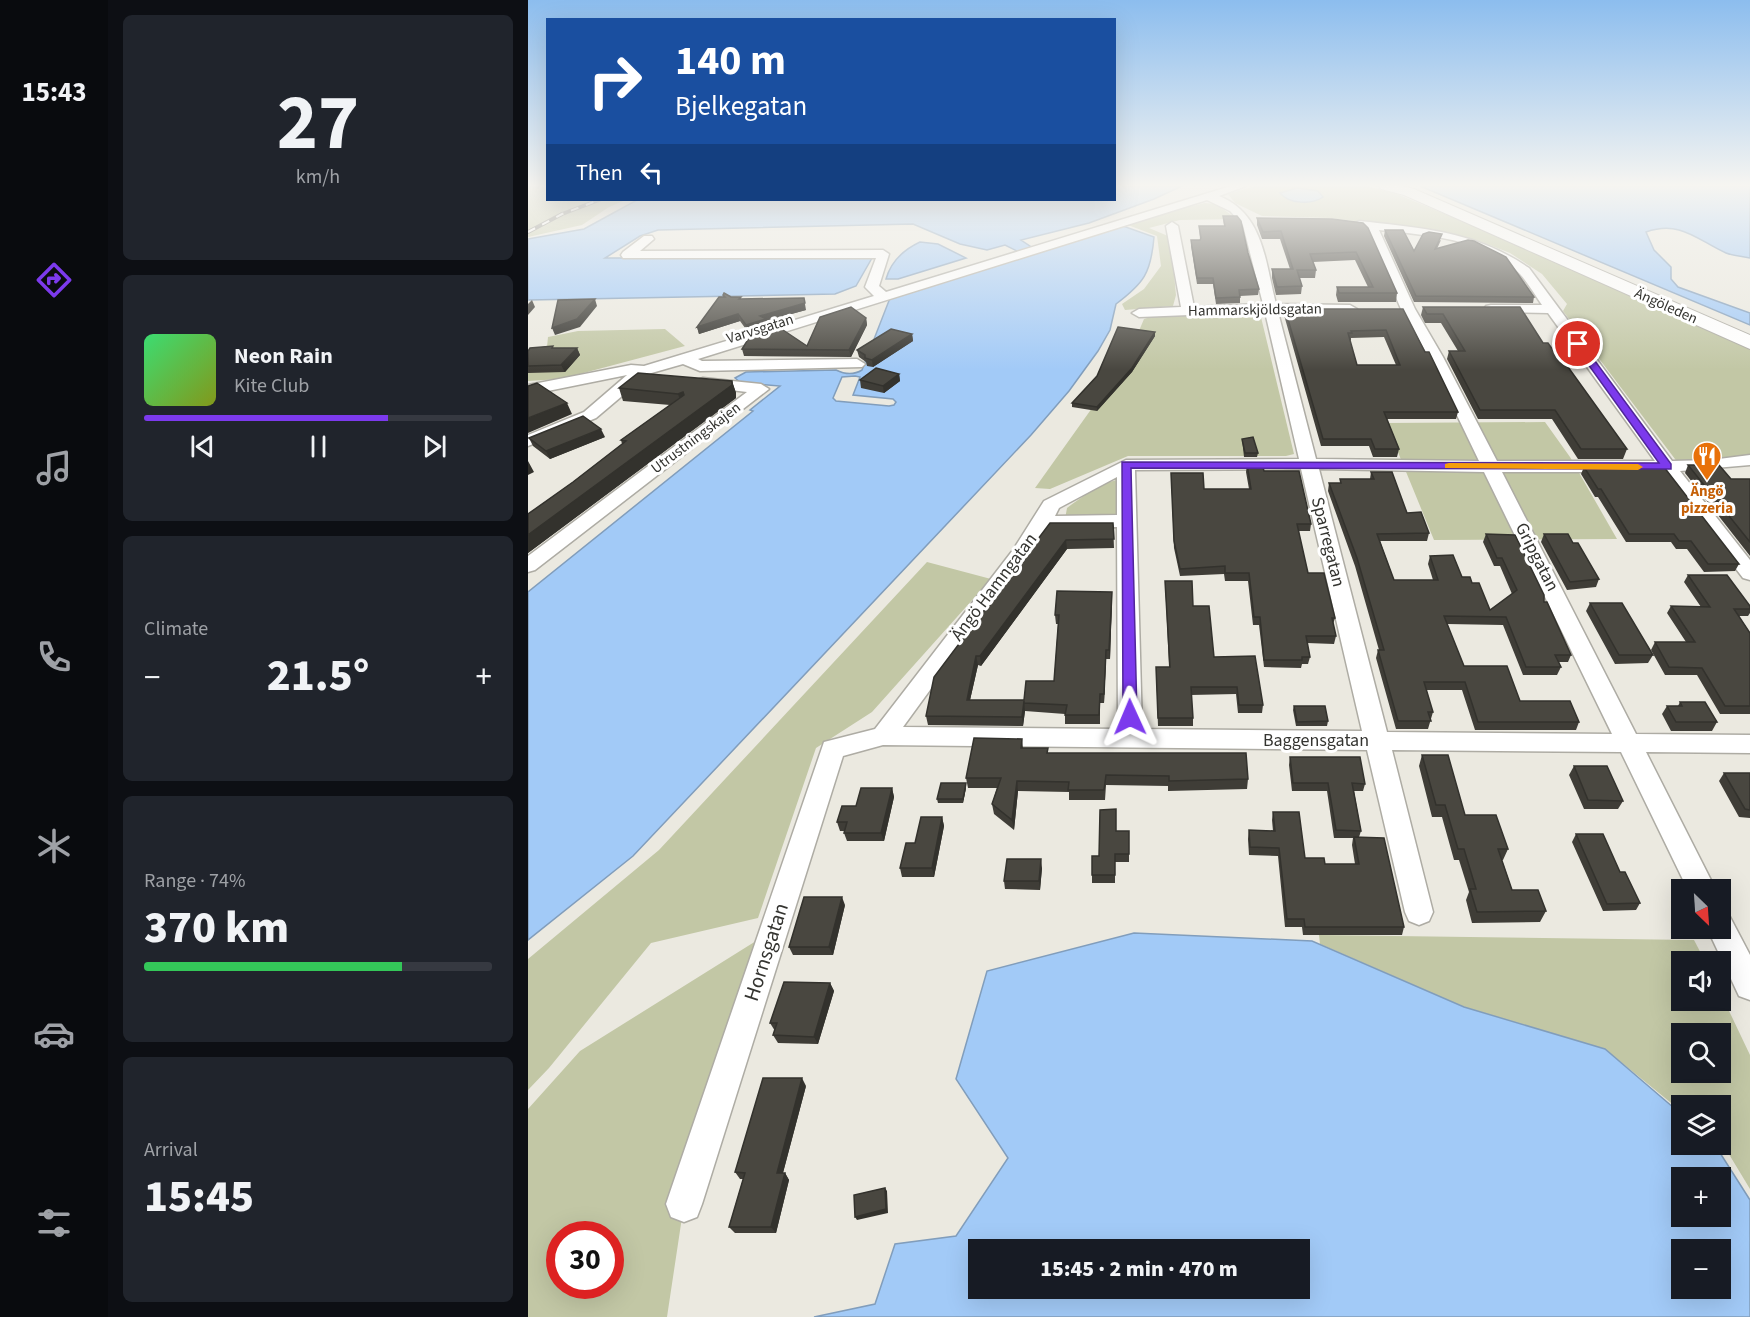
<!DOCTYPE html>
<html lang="en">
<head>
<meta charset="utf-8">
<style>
  body { margin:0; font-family:"Source Sans 3",sans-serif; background:#20242c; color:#f1f3f6; height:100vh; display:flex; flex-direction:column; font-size:22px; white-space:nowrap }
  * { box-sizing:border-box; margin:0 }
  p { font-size:20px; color:#9ea1a6 }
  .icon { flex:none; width:33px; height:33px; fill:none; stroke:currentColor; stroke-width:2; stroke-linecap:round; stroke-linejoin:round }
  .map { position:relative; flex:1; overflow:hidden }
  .side { display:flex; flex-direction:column; gap:15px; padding:15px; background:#0d0f14; width:420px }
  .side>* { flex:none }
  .banner { position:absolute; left:18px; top:18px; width:570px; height:183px; border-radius:0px; box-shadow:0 6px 24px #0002; background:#1a4fa0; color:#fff; overflow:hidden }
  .needle { width:39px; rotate:155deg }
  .controls { position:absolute; left:1143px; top:879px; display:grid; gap:12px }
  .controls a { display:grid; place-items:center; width:60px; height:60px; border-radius:0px; background:#171b24; box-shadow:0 6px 24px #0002; font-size:30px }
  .speed { position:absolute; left:18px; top:1221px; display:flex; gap:12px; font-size:30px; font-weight:700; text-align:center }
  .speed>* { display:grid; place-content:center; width:78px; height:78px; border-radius:50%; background:#171b24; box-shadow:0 6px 24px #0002; line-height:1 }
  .speed .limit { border:9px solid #d22; background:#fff; color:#111 }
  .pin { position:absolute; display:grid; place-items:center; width:51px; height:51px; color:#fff; margin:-26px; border:3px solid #fff; border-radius:50%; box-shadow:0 2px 6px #0007 }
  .me { position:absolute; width:66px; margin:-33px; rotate:359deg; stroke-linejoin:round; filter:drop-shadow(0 0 4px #0008) }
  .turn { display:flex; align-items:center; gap:21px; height:126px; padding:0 30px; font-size:27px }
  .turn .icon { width:78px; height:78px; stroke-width:2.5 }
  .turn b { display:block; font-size:42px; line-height:51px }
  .then { display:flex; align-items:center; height:57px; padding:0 30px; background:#0003; gap:12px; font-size:22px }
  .big { font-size:45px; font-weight:800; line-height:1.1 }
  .side .card { flex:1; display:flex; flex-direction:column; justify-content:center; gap:9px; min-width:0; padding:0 21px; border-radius:9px; background:#20242c }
  .side .dial { align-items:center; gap:0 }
  .dial b { font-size:78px; line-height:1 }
  .song { display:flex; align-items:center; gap:18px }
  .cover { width:72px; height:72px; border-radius:9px; background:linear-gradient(135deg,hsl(140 70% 55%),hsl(70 70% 35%)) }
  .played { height:6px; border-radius:3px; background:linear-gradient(90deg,#7c3aed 70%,#363941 70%) }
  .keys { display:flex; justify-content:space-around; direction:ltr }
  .heat { display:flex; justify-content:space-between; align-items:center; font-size:33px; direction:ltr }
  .charge { height:9px; border-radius:4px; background:linear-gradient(90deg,#34c759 74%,#363941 0) }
  .trip { position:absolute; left:440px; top:1239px; width:342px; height:60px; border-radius:0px; background:#171b24; box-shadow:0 6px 24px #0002; font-weight:800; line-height:60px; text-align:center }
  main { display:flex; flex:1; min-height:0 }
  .tab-bar { display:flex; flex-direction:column; width:108px; justify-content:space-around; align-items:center; background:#090b0e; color:#9ea1a6 }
  .tab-bar .icon { width:42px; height:42px }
  .tab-bar .current { color:#7c3aed }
  .tab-bar b { font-size:27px; color:#f1f3f6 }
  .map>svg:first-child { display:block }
  .green { fill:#c2c7a5; fill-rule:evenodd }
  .water { fill:#a2caf7; stroke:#819dbb; stroke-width:1.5; fill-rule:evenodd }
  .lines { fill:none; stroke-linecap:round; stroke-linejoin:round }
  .minor-casing { stroke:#aeaca4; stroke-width:3 }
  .secondary-casing { stroke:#aeaca4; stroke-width:2 }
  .minor { fill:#fff; fill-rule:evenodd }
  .secondary { fill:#fff; fill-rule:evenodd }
  .rail-casing { stroke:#6b6b65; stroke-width:4 }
  .rail { stroke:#fff; stroke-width:2; stroke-dasharray:8; stroke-linecap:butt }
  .wall { fill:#3f3d37; fill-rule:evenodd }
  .shaded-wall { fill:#33322d }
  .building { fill:#494740; stroke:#33322d; stroke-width:1.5; fill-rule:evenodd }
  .route { fill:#7c3aed; stroke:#51269a; stroke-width:1.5 }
  .slow { fill:#f59e0b }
  .labels { text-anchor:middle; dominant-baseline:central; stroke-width:6; stroke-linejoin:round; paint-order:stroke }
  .far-street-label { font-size:15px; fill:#343430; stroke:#fff }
  .far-food-label { font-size:15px; font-weight:bold; fill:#c56008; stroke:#fff }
  .street-label { font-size:18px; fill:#343430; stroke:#fff }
  .near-street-label { font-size:21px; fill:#343430; stroke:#fff }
</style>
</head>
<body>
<main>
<nav class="tab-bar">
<b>15:43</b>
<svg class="icon current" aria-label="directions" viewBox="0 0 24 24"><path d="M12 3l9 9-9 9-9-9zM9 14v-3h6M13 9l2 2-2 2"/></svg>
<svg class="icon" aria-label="music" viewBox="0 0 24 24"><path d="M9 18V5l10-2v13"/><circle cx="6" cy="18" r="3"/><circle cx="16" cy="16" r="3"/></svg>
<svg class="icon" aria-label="phone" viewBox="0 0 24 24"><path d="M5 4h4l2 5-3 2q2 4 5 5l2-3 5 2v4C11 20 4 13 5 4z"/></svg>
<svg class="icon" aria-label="climate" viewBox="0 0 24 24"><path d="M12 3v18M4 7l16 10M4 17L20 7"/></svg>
<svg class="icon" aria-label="car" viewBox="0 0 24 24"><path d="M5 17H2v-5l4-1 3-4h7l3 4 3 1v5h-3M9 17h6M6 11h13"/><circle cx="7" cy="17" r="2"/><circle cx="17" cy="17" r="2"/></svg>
<svg class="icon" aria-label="filters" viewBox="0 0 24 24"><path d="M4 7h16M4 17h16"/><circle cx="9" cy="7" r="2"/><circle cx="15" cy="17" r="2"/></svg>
</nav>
<section class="side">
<div class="card dial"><b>27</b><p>km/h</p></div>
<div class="card">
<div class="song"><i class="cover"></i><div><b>Neon Rain</b><p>Kite Club</p></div></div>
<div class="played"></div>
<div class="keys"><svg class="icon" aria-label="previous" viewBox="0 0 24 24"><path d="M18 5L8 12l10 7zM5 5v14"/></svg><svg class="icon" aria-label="pause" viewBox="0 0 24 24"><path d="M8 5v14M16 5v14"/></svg><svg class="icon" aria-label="next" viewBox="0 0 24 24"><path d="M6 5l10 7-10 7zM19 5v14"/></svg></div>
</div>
<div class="card"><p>Climate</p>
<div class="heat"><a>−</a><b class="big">21.5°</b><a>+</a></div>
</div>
<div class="card"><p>Range · 74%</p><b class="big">370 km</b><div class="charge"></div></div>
<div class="card"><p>Arrival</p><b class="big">15:45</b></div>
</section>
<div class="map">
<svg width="1222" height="1317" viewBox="0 0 1222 1317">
  <rect width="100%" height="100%" fill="#ebe9e0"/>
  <path class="green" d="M0,186H19L20,200H98L81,207L54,225L0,237Z
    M727,186H838L869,194L962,233L1222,348V457L1150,463L1035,311L1039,304L1014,274L982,253L954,242L924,233L802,218L734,216L707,203L700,194Z
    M677,203L688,204L709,219L652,220L621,228L640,236L643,242L648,295L645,306L597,310L594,304L616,289L633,266L629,236L600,225L639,212Z
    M732,313L766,454L758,456H600L522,489L507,488L599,359L616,319L632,314Z
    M137,329L157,346L33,379L0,381V355L19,347L20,337L50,331Z
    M1017,422L1042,457L1089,539L906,540L858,423Z
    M588,480L592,484V514L587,518L537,519L539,508C554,497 569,485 588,480Z
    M399,562L463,579L344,712L288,748L230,918L123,943L21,1068L0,1090V959L131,850Z
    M244,931L156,1204L139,1317H0V1109L52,1051ZM32,1234H82V1286H32Z
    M791,935L1166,940L1177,961L1154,962V1000H1192L1193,994L1222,1055V1189L1193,1141L1192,1106H1154L1153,1111L1077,1049L936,1007L792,944ZM1154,1034H1192V1072H1154Z"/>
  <path class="water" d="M587,186H654L626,199L561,223L493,240L511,252L595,226L626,237C623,273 616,283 588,304L582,330L570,351L541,391L503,435L105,856L0,940V592L225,411L222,410L252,386L213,383L207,378L218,372L308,370C316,374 326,375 334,370L362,298L499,256L477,245L459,250L432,244L385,224L130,230L112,236L77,258H344L328,286L307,294L0,300V239L56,229L109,200H586ZM327,376L332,377L325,395L365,399L368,402L366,405L361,406L308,401L305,398L314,377Z
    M892,186H1222V258C1214,256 1205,256 1198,253C1169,240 1153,220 1118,232L1126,250L1143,267V279L1150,287L1222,313V325Z
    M769,188L790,191L795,197C784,205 761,204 752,193Z
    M392,242L410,244L438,258L370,279H358C363,261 375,250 392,242Z
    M606,933L784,941L936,1007L1077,1049L1153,1114L1154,1144L1187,1145L1222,1200V1317H286L347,1304L367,1244L428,1236L480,1158L428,1079L459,971ZM1154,1178H1192V1216H1154ZM450,1250H771V1288H450ZM1154,1250H1192V1288H1154Z"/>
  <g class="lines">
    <g class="minor-casing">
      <path id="minor" d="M703,186H718L691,196C736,214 737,262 748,304L822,305L829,309L822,313L750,312L788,459L951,461L901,357L873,309L838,228L827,226L825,224L831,221C894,228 947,231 1001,268L1144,461L1183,460L1222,455V465L1152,471L1222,560V580L1215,578L1134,472H974L1108,734L1222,735V753L1118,752L1188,890H1160L1093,752L864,750L905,912L901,921L891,925L881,921L877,912L839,750L355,745L315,756L174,1204L169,1217L156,1222L143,1217L138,1204L296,742L347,729L485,550L516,501L598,460L771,459L737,312L611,317L604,313L611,309L653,307L638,226L644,222L650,226L666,307L735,304L715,225L702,211L679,200L170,359L174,361L329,359L337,364L334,367L172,371L155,364L120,374L68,418L0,446V435L56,412L99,375L0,395V385L103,365L116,366L346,296L337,287L348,258H95L93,255L95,252L116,236H124L126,239L112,251L355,250L361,254L351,286L358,292ZM851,230C897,235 957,238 992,274C1000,283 1007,295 1014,305H963L958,306L956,309L958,312L1020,313L1127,461H969L915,357L887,309ZM773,469L834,731L614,729L607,470ZM791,469L956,472L1084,734L859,732ZM589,477V515L527,516L531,508ZM589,527L590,729L375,727L520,528Z
        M175,378L233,384L241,389L7,570L0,572V556L219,392L169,386L167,383L169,380Z
        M1192,913L1202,917L1222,955V1000L1211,996L1179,928H1192Z"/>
    </g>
    <g class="secondary-casing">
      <path id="secondary" d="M851,186H874L886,189L1222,335V349L876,195L853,189Z"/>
    </g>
    <use href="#minor" class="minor"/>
    <use href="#secondary" class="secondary"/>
    <g class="rail-casing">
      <path id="rail" d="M0,232L34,214L71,200"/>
    </g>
    <use href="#rail" class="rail"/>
  </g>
  <path class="wall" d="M695,216L720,253L731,289L730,295L712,296V303L688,304L685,284H669L663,246V240H672V239L671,226H696Z
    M729,218L804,219L869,293L868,302H810L808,295L809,287H840L827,260L785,262L788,270L787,278H771L774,286L773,294L748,295L744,278V269H762L752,239H734L729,225Z
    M857,230L886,251L913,240L909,249L1006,297L1005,303L886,302L856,236Z
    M195,295L203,297H213V299L278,310L238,321L240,326L220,332L212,321L171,334L169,327L195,297Z
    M895,307L1015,343L1099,449L1095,459H1050L1024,419H950L919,359L921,351H930L913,323H897L893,315Z
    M757,309H875L897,352L930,412L928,419H859L871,449L869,457H845L841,446H793L756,315ZM856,337L868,365H829L822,340H823V338Z
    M338,318L339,325L323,357L216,356L214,349L279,346Z
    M627,332V336L604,372L569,411L544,407V403Z
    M384,334L385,341L345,367L339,366L338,362L331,357L329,350Z
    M26,348H49L52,355L37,372L0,373V351Z
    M371,374L372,381L356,393L333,388L332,380Z
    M204,381L208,393V398L0,553V514L45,482L94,444L93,440L142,405L95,401L91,388Z
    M77,437L22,459L5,446L1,438Z
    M714,439L730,453L729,457H716Z
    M719,464L736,471L783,524L782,531H770L780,573L807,618L805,624L808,636L806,644L779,643L782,657L780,664H774L773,668L736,667L731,625H725L720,581H697L696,574L652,576L646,548L643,473L676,489H721L718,472Z
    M1160,465L1203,479H1222V556L1157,473Z
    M1056,467L1211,564L1207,571L1176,572L1159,549H1148L1143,542H1098L1070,497H1067L1053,474Z
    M843,472L879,513L901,533L899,541H852L866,580H905L900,564L902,556L944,583L962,610L984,594L972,566H966L955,542L958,534L1016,602L1043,655L1040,662H1031L1033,667L1029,675H995L975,625L919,624L936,666L992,701L1051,722L1048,730H947L934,690H898L905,712L900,729H868L848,658L850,650H851L827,566L800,491L801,483H812V479H842Z
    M522,523H585L586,548L539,549L453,666L450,665L442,700H496L526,681L530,624H528L527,615L584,601L582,659H578L576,703H572V724H537V714L497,711L495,726L400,725L398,716Z
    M1016,534L1045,543L1071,579L1068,587L1039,590L1013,542Z
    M1160,575L1222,606V613L1220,616H1211L1222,633V714H1192L1169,675H1137L1123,650L1127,642H1158L1139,613L1143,606L1173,607L1156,582Z
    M637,581L665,606L686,657L735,705L734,713H710L708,694L663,695L665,718V726H630L628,667H641Z
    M1062,603L1125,655L1120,663L1087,664L1058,611Z
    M1152,702L1189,722L1184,731H1143L1134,714L1139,706H1150Z
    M766,706L800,721L799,726H768L765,710Z
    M494,739L495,748L520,753L720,779L719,789L640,791V786L578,785L577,800H541V792L490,791L486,830L466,814L464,804L469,788H440L438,778Z
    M894,755L937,815L980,849L975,860H974L984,890L1018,911L1012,922L944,923L938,900L941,892L931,860H926L914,817H904L891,766Z
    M762,757L837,784L835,791H826L833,831L831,837L876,927L874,935H775L774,927H757L750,856L721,855L720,839L721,830L745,831L744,820L745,812L777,858L797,864H827L824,845L825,838H806L799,791H764L761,765Z
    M1046,766L1095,801L1090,809H1056L1041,775Z
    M1196,773H1222V818L1211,817L1191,781Z
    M364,788L366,797L356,841H319L316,833V831H312L309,822Z
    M438,788L435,803H410L409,799Z
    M414,817L416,826L406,877H374L372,868L387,843Z
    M588,831H601V862H587V883H564V875L571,856Z
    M1048,834L1092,872L1112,903L1108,910L1075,911L1044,842Z
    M514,868L512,890L477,889L476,881Z
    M317,905L305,955H265L261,947Z
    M302,983L306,991L290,1044L250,1043L245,1035L247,1031L242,1023Z
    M278,1086L255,1173H257L261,1180L248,1233H207L201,1227L215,1179H212L207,1172Z"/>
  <path class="shaded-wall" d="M276,298L278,310L238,321L240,326L220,332L218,325L232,316Z
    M67,299L69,306L52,327L27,335L24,328Z
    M4,300L7,307L0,315V304Z
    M210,314L212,321L171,334L169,327Z
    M338,318L339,325L323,357L321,350Z
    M627,332V336L604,372L569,411V407Z
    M384,334L385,341L345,367L344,360Z
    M49,348L52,355L37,372L33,365Z
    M371,374L372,381L356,393L355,386Z
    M204,381L208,393V398L0,553V535Z
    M155,392L159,404L154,406L150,394Z
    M39,403L44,414L0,433V418Z
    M73,429L77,437L22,459L18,451Z
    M0,461L6,472L0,475Z
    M538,540L539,549L453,666L452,656Z
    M584,592V601L582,659L581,650Z
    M578,650V659L576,703V694Z
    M448,656L450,665L440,709L439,700Z
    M496,701L497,711L495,726L494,717Z
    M489,781L490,791L486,830L484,820Z
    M438,783V788L435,803V799Z
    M364,788L366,797L356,841L353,833Z
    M414,817L416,826L406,877L404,868Z
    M513,859L514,868L512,890L511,881Z
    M314,897L317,905L305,955L301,947Z
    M302,983L306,991L290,1044L286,1037Z
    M274,1078L278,1086L253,1180L249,1173Z
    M257,1173L261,1180L248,1233L243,1227Z
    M357,1188L359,1191L360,1213L329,1220L327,1217Z"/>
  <path class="building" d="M695,216H709L713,221L720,253L731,289L711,290L712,297L688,298L685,278H669L663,240H672L673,238L671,226H697Z
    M729,218L804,219L835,223L840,228L869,293H811L809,287H845L828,252L782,254L788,270H769L774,286L749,287L744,269H765L753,231L735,232Z
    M857,230H875L886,251L895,234L901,232L914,234L907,249L940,240L946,241L978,257L1006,297L888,296Z
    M196,293L203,297H213L211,299L276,298L277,303L232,316L238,319L218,325L210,314L169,327L191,297H197L195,295Z
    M67,299L49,319L24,328L30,300Z
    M323,307L338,318L321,350L214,349L221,338L252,328L279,346L292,317Z
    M895,307H992L1015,343H1020L1027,353H1030L1099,449H1053L1027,410H952L921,351H937L915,314H899Z
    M757,309H875L897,352H901L930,412H856L871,449H847L843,439H795ZM858,330L872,365H829L820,333H824L823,331Z
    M590,327L627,332L604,368L569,407L544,403L569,376Z
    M363,329L384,334L344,360L337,358V355L329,350Z
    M25,346L24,348H49L33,365L0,366V351L2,348Z
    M348,368L371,374L355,386L332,380Z
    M110,373L204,381V385L0,535V514L45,482L98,441L93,440L156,395L155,392L150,394L91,388Z
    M9,383L39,403L0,418V386Z
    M55,416L73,429L18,451L1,438Z
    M725,437L730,453H717L714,439Z
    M719,464H734L736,471H771L783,524H769L780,573H796L807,618H804L808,636H778L782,657H774V660H736L732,617H726L721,573H697V566L652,569L646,541L643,473H675L676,489H723Z
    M1160,465H1191L1203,479H1222V542Z
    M1056,467H1136L1211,564H1180L1163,541H1151L1146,534H1101L1073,489H1070Z
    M843,472H864L879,513L893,512L901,533L849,534L866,580H910L902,556L925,555L934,577H942L944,583H951L962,610L989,590L974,558H969L958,534L987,535L1016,595V602H1019L1043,655H1027L1033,667H998L978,617L916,616L936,666H979L992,701H1042L1051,722H950L937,682H896L905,712H900L903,721H870L850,650H856L829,558L801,483H813L812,479H846Z
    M522,523H585L586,539L538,540L452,656H448L439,700H496L498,681H526L531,615H527L529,591L584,592L581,650H578L576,694H572L571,715H537L539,705L496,703V701L494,717L398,716L406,677Z
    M1016,534H1040L1045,543H1050L1071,579L1042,582Z
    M1160,575H1199L1222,606V609H1206L1222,633V706H1197L1174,668L1141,667L1127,642H1167L1143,606L1182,607Z
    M637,581H664L665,606H681L686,657L727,656L735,705H711L709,687H663L665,718H630L628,667H642Z
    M1062,603H1094L1125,655H1091Z
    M1152,702H1177L1189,722H1148L1139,706H1154Z
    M766,706H797L800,721L769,722Z
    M446,738L494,739L493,748H520L519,753H718L720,779L641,781V776L578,775L576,790H540L541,782L489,781L484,820L464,804L473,778H438Z
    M894,755H920L937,815H968L980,849H970L984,890H1010L1018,911L949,912L942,889H948L936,849H930L917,805H908Z
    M762,757H832L837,784L824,783L833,831L808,830L800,783H765Z
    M1046,766H1079L1095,801L1060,800Z
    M1196,773H1222V810L1217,809Z
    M413,783H438L435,799H409Z
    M333,788H364L353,833H316L319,822H309L314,806H328Z
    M588,809V831H601V854H587V875H564V856H571L572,810Z
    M745,812H771L777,858H796L797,864H831L826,837L856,838L876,927H777L776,919H759L751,848L722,847L721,830L747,831Z
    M393,817H414L404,868H372L378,843H387Z
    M1048,834H1075L1092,872H1097L1112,903L1079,904Z
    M479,859H513L511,881H476Z
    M276,897H314L301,947H261Z
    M256,982L302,983L286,1037L245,1035L249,1023H242Z
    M235,1078H274L249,1173H257L243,1227H201L217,1173L207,1172Z
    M357,1188L358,1209L327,1217L326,1195Z"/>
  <linearGradient id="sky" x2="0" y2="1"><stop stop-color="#8cbdee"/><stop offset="0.5" stop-color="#f6f5f1"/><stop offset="1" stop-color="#f6f5f1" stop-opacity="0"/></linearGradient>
  <rect width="1222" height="370" fill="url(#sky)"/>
  <path class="route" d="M1047,342H1053L1143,464V469L603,468L609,717L607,721H597L595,717L594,462L1131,463L1047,346Z"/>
  <path class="slow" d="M921,463L1110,464L1115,467L1110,470L917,468V464Z"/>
  <defs>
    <g id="restaurant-pin" transform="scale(1.5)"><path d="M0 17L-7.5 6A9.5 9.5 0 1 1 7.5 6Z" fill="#e8710a" stroke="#fff"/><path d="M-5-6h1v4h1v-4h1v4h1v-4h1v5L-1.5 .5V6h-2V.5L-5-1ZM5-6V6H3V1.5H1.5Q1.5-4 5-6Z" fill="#fff"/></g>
  </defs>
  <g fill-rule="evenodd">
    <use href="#restaurant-pin" x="1179" y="456"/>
  </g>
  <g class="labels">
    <g class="far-street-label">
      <text transform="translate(1138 306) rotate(24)">Ängöleden</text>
      <text transform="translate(727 310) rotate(-1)">Hammarskjöldsgatan</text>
      <text transform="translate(232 329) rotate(-17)">Varvsgatan</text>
      <text transform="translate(168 438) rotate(-37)">Utrustningskajen</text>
    </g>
    <g class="far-food-label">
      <text x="1179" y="491">Ängö<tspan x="1179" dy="17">pizzeria</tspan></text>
    </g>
    <g class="street-label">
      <text transform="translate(800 542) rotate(76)">Sparregatan</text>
      <text transform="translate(1009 557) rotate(63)">Gripgatan</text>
      <text transform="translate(466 587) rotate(-53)">Ängö Hamngatan</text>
      <text x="788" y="740">Baggensgatan</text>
    </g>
    <g class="near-street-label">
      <text transform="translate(238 952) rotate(-72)">Hornsgatan</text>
    </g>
  </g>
</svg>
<div class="controls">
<a><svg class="needle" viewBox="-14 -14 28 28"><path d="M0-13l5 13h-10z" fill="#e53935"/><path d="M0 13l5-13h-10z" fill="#9ea1a6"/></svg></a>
<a><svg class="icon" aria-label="sound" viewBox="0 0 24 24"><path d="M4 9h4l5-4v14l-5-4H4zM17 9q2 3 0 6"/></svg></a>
<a><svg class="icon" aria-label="search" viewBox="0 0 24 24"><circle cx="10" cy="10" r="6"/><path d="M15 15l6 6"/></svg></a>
<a><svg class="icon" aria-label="layers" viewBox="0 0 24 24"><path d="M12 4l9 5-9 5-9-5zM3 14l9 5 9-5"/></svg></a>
<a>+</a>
<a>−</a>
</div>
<div class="speed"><div class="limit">30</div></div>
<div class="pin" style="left:1050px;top:344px;background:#d93025"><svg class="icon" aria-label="arrive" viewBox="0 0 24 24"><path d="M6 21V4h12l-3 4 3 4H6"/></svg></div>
<svg class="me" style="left:602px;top:717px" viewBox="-20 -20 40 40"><path d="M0-17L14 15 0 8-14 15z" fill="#7c3aed" stroke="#fff" stroke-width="4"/></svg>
<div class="trip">15:45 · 2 min · 470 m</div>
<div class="banner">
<div class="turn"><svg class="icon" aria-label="right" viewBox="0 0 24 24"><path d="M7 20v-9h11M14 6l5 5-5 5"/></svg><div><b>140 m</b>Bjelkegatan</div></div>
<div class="then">Then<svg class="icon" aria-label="left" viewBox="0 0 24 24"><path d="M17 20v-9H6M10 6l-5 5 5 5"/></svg></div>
</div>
</div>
</main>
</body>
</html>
